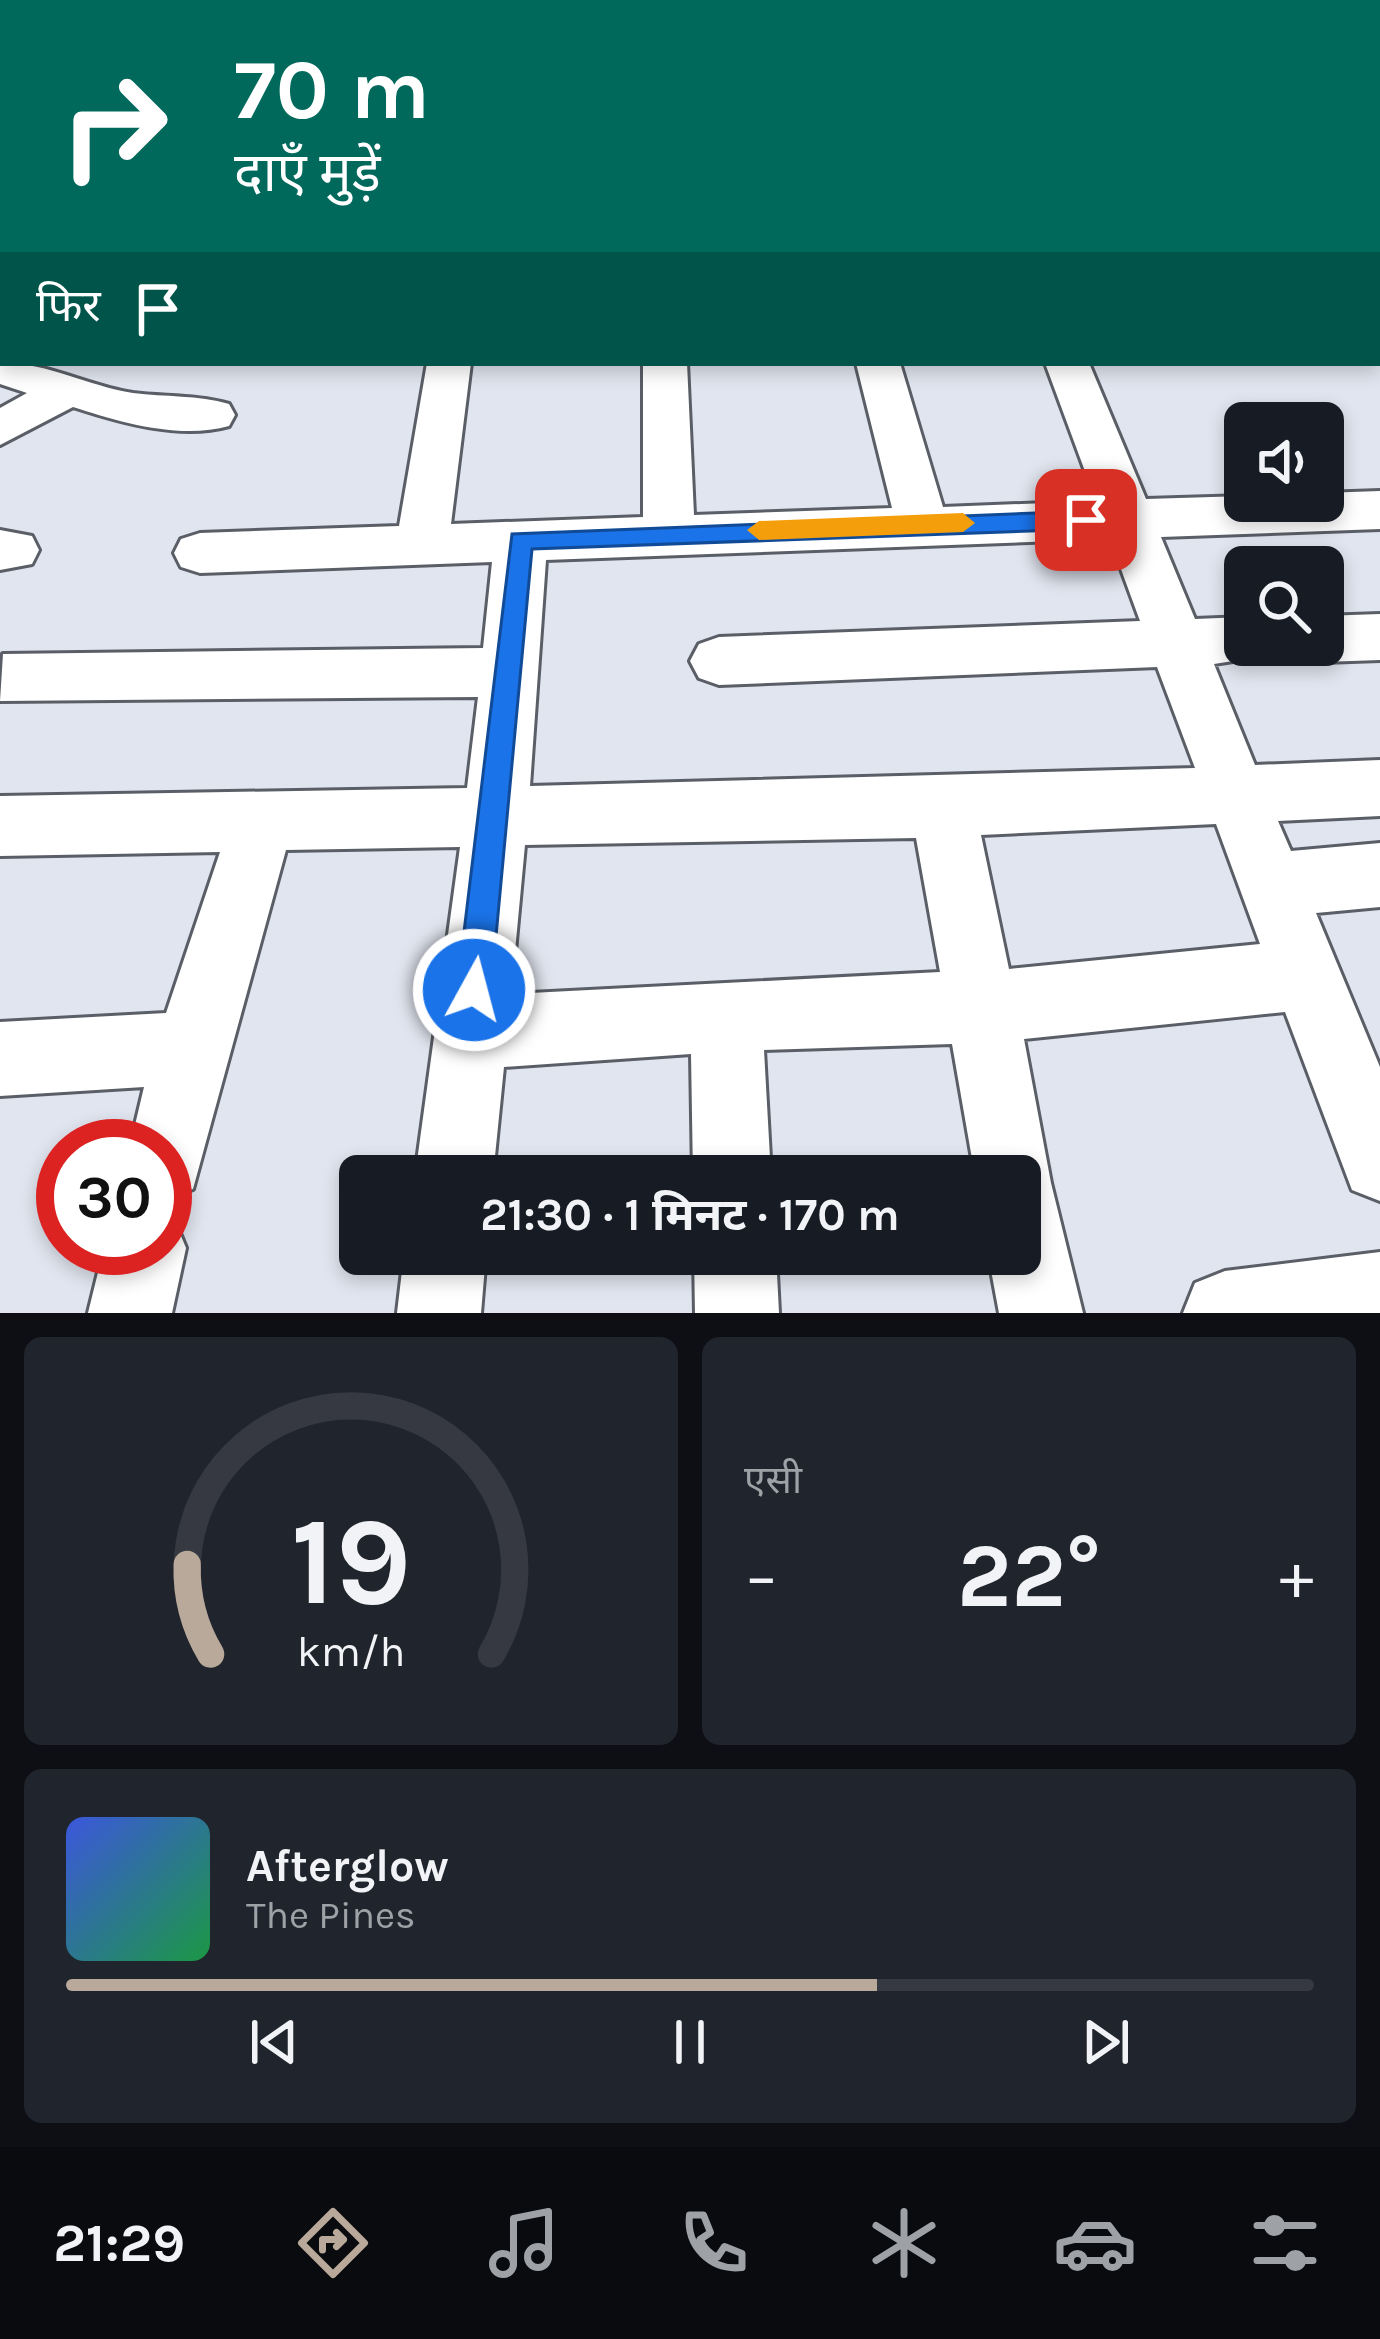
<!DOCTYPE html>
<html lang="hi">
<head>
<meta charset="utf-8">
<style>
  body { margin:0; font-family:Karla,"Noto Sans Devanagari",sans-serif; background:#20242c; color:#f1f3f6; height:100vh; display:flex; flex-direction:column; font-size:45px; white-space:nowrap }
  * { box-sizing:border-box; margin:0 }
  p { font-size:39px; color:#9ea1a6 }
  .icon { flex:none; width:66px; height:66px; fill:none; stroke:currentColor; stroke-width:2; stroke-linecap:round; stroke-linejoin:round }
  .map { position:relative; height:1313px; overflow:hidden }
  .side { display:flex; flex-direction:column; gap:24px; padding:24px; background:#0d0f14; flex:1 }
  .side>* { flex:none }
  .guide { position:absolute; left:0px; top:0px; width:1380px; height:366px; box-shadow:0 6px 18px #0003; background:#00695c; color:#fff; overflow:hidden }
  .controls { position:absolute; left:1224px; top:402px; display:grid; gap:24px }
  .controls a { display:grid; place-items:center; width:120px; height:120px; border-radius:18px; background:#171b24; box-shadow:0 6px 18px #0003; font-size:60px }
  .speed { position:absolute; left:36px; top:1119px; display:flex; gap:24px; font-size:60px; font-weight:700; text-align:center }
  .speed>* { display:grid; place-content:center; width:156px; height:156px; border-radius:50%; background:#171b24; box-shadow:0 6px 18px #0003; line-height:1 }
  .speed .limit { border:18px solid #d22; background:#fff; color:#111 }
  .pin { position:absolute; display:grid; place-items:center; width:102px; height:102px; color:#fff; margin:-51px; border-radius:24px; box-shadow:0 6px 18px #0006 }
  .me { position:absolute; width:132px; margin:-66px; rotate:7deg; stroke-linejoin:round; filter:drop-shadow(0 0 9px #0008) }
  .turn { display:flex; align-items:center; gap:42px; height:252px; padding:0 36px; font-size:54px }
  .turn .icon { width:156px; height:156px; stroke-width:2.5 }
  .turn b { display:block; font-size:84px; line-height:102px }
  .then { display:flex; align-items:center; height:114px; padding:0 36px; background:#0003; gap:24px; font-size:45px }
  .big { font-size:90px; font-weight:700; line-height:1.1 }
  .side .tile { flex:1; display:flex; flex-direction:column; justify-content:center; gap:18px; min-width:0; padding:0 42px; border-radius:18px; background:#20242c }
  .side .dial { align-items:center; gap:0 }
  .dial svg { height:312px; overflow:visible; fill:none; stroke:#363941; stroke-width:7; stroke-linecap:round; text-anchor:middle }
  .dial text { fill:#f1f3f6; stroke:none }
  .song { display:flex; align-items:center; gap:36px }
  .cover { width:144px; height:144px; border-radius:18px; background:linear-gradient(135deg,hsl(230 70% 55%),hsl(140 70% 35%)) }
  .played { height:12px; border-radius:6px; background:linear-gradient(90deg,#b8a99a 65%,#363941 65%) }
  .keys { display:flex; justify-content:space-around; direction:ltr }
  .heat { display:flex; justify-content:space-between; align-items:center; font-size:66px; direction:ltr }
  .side .tiles { flex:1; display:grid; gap:24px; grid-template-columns:1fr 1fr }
  .tile:last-child { grid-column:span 2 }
  .trip { position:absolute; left:339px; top:1155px; width:702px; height:120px; border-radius:18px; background:#171b24; box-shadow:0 6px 18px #0003; font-weight:700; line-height:120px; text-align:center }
  .tab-bar { display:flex; height:192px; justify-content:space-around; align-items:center; background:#090b0e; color:#9ea1a6 }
  .tab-bar .icon { width:84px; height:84px }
  .tab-bar .selected { color:#b8a99a }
  .tab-bar b { font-size:54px; color:#f1f3f6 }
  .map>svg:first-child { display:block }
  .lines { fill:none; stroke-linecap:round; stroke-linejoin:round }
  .minor-casing { stroke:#5a5e66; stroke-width:6 }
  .minor { fill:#fff; fill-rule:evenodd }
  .route { fill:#1a73e8; stroke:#114b97; stroke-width:3 }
  .slow { fill:#f59e0b }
</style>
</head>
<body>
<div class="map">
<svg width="1380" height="1313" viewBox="0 0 1380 1313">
  <rect width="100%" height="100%" fill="#e1e5ef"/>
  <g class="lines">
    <g class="minor-casing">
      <path id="minor" d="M583,0H615L581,3Z
        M1030,0H1060L1061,3H1031Z
        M0,126H3V148H0Z
        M0,354L3,363C49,363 88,386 133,393C165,397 198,395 229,404L235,415L229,426C180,440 119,422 73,407L0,445V408L27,393L0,384Z
        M427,363H471L451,524L643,517V363H687L694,515L892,508L856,363H900L943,507L1096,501L1045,363H1089L1146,499L1245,496V501H1323V493L1380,491V529L1161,537L1195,619L1245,617V645H1271L1265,656L1214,664L1255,765L1380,760V816L1278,821L1291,851L1380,843V907L1316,913L1380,1067V1201L1352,1190L1285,1012L1024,1039L1051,1183L1083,1313H999L988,1254H1020V1176H975L952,1044L764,1050L771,1176H693L691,1054L504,1067L493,1176H415L460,847L286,850L193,1189L165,1200V1146H130L144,1087L0,1096V1022L166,1013L220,852L0,856V796L467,788L478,697L0,701L3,654L483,648L492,562L200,573L181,567L174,553L181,539L200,533L399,526ZM1110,539L1140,621L719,637L699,644L690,661L699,678L719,685L1157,667L1195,768L530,786L546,560ZM1216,824L1260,944L1009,969L981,835ZM916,838L940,972L511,994L525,845Z
        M0,530L32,536L39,550L32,564L0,570Z
        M1380,614V660L1323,662L1303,655L1298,645H1323V616Z
        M165,1215L174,1219L186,1248L172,1313H88L104,1248H165Z
        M1380,1252V1313H1183L1195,1283L1225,1271Z
        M404,1254H486L481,1313H397Z
        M694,1254H776L779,1313H695Z"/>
    </g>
    <use href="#minor" class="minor"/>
  </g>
  <path class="route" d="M1086,511L1098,520L1086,529L532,549L491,990L486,1002L474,1007L462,1002L457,990L512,534Z"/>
  <path class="slow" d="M963,513L975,523L963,532L759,540L747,530L759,521Z"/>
</svg>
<div class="controls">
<a><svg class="icon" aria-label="sound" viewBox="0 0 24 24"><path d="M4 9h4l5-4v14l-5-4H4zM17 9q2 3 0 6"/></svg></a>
<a><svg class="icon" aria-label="search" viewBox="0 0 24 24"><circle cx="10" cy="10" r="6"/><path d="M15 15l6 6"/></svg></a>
</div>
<div class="speed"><div class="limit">30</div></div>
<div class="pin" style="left:1086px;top:520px;background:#d93025"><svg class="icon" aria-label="arrive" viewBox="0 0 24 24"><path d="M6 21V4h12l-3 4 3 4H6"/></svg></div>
<svg class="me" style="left:474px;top:990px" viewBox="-20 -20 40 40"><circle r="17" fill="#1a73e8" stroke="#fff" stroke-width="3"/><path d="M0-11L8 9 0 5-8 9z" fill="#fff"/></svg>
<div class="trip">21:30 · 1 मिनट · 170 m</div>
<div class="guide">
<div class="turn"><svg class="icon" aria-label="right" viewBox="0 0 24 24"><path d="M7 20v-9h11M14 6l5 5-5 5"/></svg><div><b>70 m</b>दाएँ मुड़ें</div></div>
<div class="then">फिर<svg class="icon" aria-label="arrive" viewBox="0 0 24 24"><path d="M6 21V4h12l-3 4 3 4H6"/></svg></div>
</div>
</div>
<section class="side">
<div class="tiles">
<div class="tile dial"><svg viewBox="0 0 100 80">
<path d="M14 69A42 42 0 1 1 86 69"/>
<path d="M14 69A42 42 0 0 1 8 46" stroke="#b8a99a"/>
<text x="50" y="56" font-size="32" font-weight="700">19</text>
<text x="50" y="72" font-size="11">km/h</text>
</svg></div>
<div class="tile"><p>एसी</p>
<div class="heat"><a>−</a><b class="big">22°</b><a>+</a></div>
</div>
<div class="tile">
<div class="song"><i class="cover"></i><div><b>Afterglow</b><p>The Pines</p></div></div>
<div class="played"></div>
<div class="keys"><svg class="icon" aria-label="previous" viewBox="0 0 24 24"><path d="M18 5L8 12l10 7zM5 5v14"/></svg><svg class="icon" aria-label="pause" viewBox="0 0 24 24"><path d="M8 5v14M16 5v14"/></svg><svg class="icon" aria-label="next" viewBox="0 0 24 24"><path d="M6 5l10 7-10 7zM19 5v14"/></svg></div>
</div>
</div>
</section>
<nav class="tab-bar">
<b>21:29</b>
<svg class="icon selected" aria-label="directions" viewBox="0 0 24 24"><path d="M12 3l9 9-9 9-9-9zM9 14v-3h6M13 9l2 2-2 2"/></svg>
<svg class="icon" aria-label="music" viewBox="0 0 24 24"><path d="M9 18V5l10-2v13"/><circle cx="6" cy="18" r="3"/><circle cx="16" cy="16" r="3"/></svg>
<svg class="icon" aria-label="phone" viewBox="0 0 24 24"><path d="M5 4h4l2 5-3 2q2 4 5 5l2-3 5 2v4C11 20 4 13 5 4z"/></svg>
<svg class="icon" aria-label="climate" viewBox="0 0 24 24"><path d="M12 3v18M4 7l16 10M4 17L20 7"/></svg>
<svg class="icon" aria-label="car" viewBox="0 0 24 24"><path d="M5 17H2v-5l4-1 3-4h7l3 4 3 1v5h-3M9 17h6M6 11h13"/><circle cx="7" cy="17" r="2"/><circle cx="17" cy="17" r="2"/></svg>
<svg class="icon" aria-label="filters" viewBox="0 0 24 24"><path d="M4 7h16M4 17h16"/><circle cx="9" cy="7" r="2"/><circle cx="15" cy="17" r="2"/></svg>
</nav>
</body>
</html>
